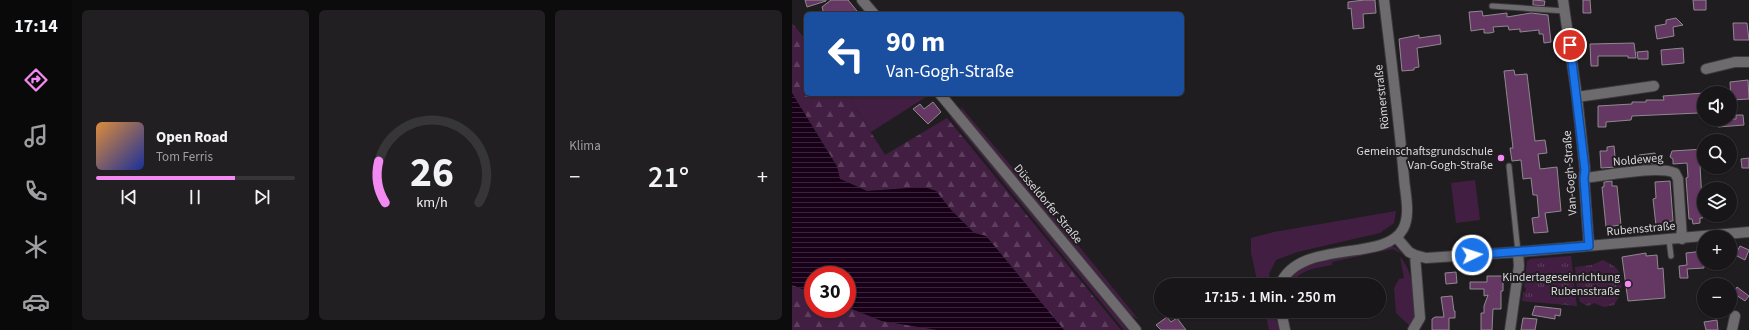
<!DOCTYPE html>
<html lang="de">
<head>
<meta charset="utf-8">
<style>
  body { margin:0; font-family:"Source Sans 3",sans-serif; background:#211f21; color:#f1f3f6; height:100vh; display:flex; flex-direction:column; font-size:15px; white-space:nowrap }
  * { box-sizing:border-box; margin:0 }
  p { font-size:13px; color:#9f9fa2 }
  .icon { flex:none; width:22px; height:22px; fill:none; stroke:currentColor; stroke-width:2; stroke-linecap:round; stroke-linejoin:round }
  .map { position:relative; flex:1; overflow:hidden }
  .panel { display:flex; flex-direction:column; gap:10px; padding:10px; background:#0d0c0d; width:720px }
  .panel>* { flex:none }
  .hud { position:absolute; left:12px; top:12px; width:380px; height:84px; border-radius:6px; box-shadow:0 1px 3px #0004,0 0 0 1px #363537; background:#1a4fa0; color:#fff; overflow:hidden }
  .tools { position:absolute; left:905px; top:86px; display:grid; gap:8px }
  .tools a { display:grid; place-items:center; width:40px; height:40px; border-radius:50%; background:#181618; box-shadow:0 1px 3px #0004,0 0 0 1px #363537; font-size:20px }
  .speed { position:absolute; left:12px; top:266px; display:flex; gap:8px; font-size:20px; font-weight:700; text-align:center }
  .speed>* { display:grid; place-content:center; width:52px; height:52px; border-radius:50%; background:#181618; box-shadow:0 1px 3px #0004,0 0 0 1px #363537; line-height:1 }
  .speed .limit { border:6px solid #d22; background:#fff; color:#111 }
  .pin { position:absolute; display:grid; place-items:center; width:34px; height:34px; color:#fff; margin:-17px; border:2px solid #fff; border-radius:50%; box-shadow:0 1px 4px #0007 }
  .me { position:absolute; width:44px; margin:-22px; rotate:86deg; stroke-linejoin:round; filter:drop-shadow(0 0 3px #0008) }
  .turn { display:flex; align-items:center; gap:14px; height:84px; padding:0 16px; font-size:18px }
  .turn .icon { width:52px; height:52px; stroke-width:2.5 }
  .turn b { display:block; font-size:28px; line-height:34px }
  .big { font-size:30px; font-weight:600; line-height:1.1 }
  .panel .tile { flex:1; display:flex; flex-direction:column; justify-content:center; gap:6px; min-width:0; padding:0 14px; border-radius:6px; background:#211f21 }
  .panel .dial { align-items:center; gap:0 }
  .dial svg { height:104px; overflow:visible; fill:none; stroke:#363537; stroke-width:7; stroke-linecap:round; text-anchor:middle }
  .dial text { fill:#f1f3f6; stroke:none }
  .song { display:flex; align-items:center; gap:12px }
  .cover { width:48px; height:48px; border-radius:6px; background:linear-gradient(135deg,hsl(30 70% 55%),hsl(230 70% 35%)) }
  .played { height:4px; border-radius:2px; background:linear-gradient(90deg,#f38af2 70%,#363537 70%) }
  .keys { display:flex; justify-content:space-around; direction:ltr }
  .heat { display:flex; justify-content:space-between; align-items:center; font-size:22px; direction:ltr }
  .panel .tiles { flex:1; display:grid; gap:10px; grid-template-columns:repeat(3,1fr) }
  .trip { position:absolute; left:362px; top:278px; width:232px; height:40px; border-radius:20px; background:#181618; box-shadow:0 1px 3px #0004,0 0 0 1px #363537; font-weight:600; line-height:40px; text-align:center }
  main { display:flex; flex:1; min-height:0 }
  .tabs { display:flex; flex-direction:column; width:72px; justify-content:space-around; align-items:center; background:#0a090a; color:#9f9fa2 }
  .tabs .icon { width:28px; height:28px }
  .tabs .selected { color:#f38af2 }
  .tabs b { font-size:18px; color:#f1f3f6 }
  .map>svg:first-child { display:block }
  .grass { fill:#421f42 }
  .forest { fill:url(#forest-firs) }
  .park { fill:url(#park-tufts) }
  .water { fill:url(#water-rules) }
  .building { fill:#653864; stroke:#8d8a8d }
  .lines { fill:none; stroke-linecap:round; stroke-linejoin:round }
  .lane-casing { stroke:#3c3a3c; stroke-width:7 }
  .street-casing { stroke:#3c3a3c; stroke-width:12 }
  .secondary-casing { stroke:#3c3a3c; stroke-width:12 }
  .lane { stroke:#6e6b6e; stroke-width:5 }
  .street { stroke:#6e6b6e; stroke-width:10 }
  .secondary { stroke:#6e6b6e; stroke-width:10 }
  .route-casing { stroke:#114b97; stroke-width:10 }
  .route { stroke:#1a73e8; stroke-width:7 }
  .poi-dot { fill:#f38af2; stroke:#201d20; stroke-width:1.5 }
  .labels { text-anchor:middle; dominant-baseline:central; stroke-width:4; stroke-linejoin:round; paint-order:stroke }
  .street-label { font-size:12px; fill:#dad8da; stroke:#201d20 }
  .poi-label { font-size:12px; fill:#dad8da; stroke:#201d20; text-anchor:end }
</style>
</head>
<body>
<main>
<nav class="tabs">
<b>17:14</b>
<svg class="icon selected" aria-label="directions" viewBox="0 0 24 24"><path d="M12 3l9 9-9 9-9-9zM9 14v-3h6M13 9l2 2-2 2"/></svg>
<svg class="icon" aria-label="music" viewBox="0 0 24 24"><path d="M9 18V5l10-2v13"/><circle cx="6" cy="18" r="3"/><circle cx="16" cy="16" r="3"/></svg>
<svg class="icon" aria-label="phone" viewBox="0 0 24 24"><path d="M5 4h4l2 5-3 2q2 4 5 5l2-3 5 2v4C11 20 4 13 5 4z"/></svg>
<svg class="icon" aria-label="climate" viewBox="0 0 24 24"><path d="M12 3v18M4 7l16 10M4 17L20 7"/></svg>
<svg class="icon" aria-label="car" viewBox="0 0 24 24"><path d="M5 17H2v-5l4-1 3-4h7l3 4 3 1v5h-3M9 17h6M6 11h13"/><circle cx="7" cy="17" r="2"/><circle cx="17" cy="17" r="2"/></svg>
</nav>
<section class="panel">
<div class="tiles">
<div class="tile">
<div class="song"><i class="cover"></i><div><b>Open Road</b><p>Tom Ferris</p></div></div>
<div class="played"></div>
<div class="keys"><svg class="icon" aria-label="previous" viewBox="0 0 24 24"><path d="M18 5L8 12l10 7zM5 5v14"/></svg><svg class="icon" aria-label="pause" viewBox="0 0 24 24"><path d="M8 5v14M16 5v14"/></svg><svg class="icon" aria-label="next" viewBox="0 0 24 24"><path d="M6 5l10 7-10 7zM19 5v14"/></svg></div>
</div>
<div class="tile dial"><svg viewBox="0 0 100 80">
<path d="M14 69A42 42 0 1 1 86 69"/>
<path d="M14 69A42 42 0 0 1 9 37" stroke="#f38af2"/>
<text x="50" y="56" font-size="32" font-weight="700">26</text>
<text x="50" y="72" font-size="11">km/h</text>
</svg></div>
<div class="tile"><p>Klima</p>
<div class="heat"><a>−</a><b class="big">21°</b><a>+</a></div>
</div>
</div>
</section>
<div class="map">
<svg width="957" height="330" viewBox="0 0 957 330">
  <defs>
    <pattern id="forest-firs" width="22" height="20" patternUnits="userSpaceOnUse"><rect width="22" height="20" fill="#421f42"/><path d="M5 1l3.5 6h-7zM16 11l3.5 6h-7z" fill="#5d3f5d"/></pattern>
    <pattern id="park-tufts" width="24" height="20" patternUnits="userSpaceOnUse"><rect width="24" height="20" fill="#421f42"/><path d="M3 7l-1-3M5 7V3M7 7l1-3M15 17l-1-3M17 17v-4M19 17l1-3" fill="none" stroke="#5d3f5d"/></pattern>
    <pattern id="water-rules" width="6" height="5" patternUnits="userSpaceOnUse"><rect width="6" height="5" fill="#170018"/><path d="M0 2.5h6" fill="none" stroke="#382439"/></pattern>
  </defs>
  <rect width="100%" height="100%" fill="#201d20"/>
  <path class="grass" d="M55,94H136L137,95L79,132Z
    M169,107L277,234L347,320L339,315L170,112Z
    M158,117H160L276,254L336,330H332Z
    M683,180L688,220L664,223L659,183Z
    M604,211L602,223L588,233L505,252L484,260L477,274L478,285H466L459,253V238L482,232Z
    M593,247H603L610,254L601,249L540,262V265C525,268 506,269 500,285H496C499,276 506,271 514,266Z
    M608,257C623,273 621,298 623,319L618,326L604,313L602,288L607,279L612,278Z
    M473,311H482L487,330H477Z"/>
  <path class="forest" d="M0,23L14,40V94H55L93,155L155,118L329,330H272L194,236L182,233L159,210L144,191L132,187L75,191L48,179L45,166L0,93Z
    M0,285L21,293V309H55V307L90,321L146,330H0Z"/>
  <path class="park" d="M779,256L785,306L730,301L731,292H733L734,288L732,287L735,261L738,259Z
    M811,260C815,263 822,265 825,269C834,279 829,295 822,305L812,307L802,303L796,306L788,302L785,290L783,267L800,265Z"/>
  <path class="water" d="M0,93L45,167L48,179L75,191L132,187L144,191L159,210L182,233L194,236L272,330H146L90,321L55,307V275H21V293L0,285Z"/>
  <path class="building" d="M13,0H34V1L15,7Z
    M39,0H56L65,11L60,14H32L30,7Z
    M572,0H583L584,13L571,14L572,28L561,29L559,8L556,9V2Z
    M741,0L753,1L752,6L741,5Z
    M791,0H798L799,13H791Z
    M901,0H914V10H902Z
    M690,11L691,16L715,13V17L739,13L756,15L759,42L752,43L751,34H747V30L728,32V29L717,30L716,26L701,27L702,32L698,33H692V29L679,31L677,12Z
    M884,18L891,25L881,27L882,36L865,39L863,26L874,24V20Z
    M941,23H955L957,40H942Z
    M627,35V38L648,35L649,44L625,48L627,67L622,68V70L610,71L607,39Z
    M842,43L844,58H836V56H806V66H799L798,44Z
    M891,48L892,63L870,65L869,50Z
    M856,51V59H846L845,52Z
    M722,70L723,75L735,74L743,141L753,140L755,153L746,154L748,169L765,167L769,211L753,213L756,232L742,233L740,218L747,217L745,195H741L739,178L731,179L729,160L720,161L718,148H721L712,71Z
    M956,80L957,99L939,100L938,82Z
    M912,93V108H907V113L840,116L839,120L814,122V127H806V106L840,104V102H854V100H872L871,96Z
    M141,102L149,112L136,124L121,109L128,104L132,109Z
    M944,115H951L952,125L926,127V119H944Z
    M822,146L824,167L809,168L808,151H815V147Z
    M912,149V165H908L911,218H908V223L901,224L900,219H897L894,178L896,177L895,163L881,164V159L878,157L880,151Z
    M863,153L864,164H847V155Z
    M957,158V168H950L949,159Z
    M820,181V186H825L829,225L814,227L810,187H812V182Z
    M878,181L881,221L872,222V225L864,226L861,199L864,198L863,182Z
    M948,246L957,250L953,260L943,255Z
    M912,251V268L895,269L896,278H888L887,266L895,265L894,253Z
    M854,253V256L865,255L866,269L871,268L873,298L836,301L830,257Z
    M664,272L665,283L654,284L653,273Z
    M695,276H711V291H709V309H701L700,330H689V313H692V306L696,295L692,296V289H678V282H695Z
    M945,287L957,296L953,301L941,293Z
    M660,296L662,311H663V318H657V330H640V319L643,317H652L649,297Z
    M743,306L769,309L768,316L763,315V319L740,315Z
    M375,317L379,322L385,318L394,330H369L364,325Z
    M731,318L745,319L743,330H729Z
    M925,320L926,330H914L912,322Z"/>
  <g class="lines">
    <g class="lane-casing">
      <path id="lane" d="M700,6L773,11
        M717,166L726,252
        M877,240L879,256"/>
    </g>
    <g class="street-casing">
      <path id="street" d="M771,0L785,97L793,170L792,178L797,246
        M914,69L943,62H957
        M785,97L862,86
        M792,178C813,176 866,165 883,173L886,179L890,239
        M605,238L617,252L623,255L628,318L621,330
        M623,255L634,258L726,252L957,232
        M718,330L727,266L726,252
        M940,330L943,316"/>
    </g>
    <g class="secondary-casing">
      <path id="secondary" d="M70,0L82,14
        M148,94L344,330
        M488,285C507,238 593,263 611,229C619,215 613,193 612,178C607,119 599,59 592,0
        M489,311L493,330"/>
    </g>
    <use href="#lane" class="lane"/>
    <use href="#street" class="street"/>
    <use href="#secondary" class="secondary"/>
  </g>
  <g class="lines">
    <g class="route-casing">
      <path id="route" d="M680,255L797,246L792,178L793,170L778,45"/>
    </g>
    <use href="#route" class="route"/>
  </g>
  <g class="poi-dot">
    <circle cx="709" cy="158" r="4"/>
    <circle cx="836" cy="284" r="4"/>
  </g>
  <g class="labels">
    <g class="street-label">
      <text transform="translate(590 97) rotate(-96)">Römerstraße</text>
      <text transform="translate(846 160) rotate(-5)">Noldeweg</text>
      <text transform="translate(778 173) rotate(-94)">Van-Gogh-Straße</text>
      <text transform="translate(256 204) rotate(50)">Düsseldorfer Straße</text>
      <text transform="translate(849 229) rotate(-5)">Rubensstraße</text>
    </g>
    <g class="poi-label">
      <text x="701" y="151">Gemeinschaftsgrundschule<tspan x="701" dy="14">Van-Gogh-Straße</tspan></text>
      <text x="828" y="277">Kindertageseinrichtung<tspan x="828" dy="14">Rubensstraße</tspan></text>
    </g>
  </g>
</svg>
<div class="tools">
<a><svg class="icon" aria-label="sound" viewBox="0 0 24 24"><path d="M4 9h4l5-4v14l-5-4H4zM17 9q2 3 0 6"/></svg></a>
<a><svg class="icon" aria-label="search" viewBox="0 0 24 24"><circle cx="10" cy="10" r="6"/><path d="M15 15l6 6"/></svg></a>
<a><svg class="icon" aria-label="layers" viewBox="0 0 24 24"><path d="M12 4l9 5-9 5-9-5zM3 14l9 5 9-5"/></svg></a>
<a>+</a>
<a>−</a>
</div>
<div class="speed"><div class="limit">30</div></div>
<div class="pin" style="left:778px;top:45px;background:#d93025"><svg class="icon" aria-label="arrive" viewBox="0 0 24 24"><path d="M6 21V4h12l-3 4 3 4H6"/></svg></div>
<svg class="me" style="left:680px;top:255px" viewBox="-20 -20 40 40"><circle r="17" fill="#1a73e8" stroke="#fff" stroke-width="3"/><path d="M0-11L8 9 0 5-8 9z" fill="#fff"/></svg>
<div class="trip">17:15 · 1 Min. · 250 m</div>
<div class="hud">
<div class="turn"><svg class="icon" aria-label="left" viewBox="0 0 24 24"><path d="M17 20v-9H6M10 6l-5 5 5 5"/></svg><div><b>90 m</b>Van-Gogh-Straße</div></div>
</div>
</div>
</main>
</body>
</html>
